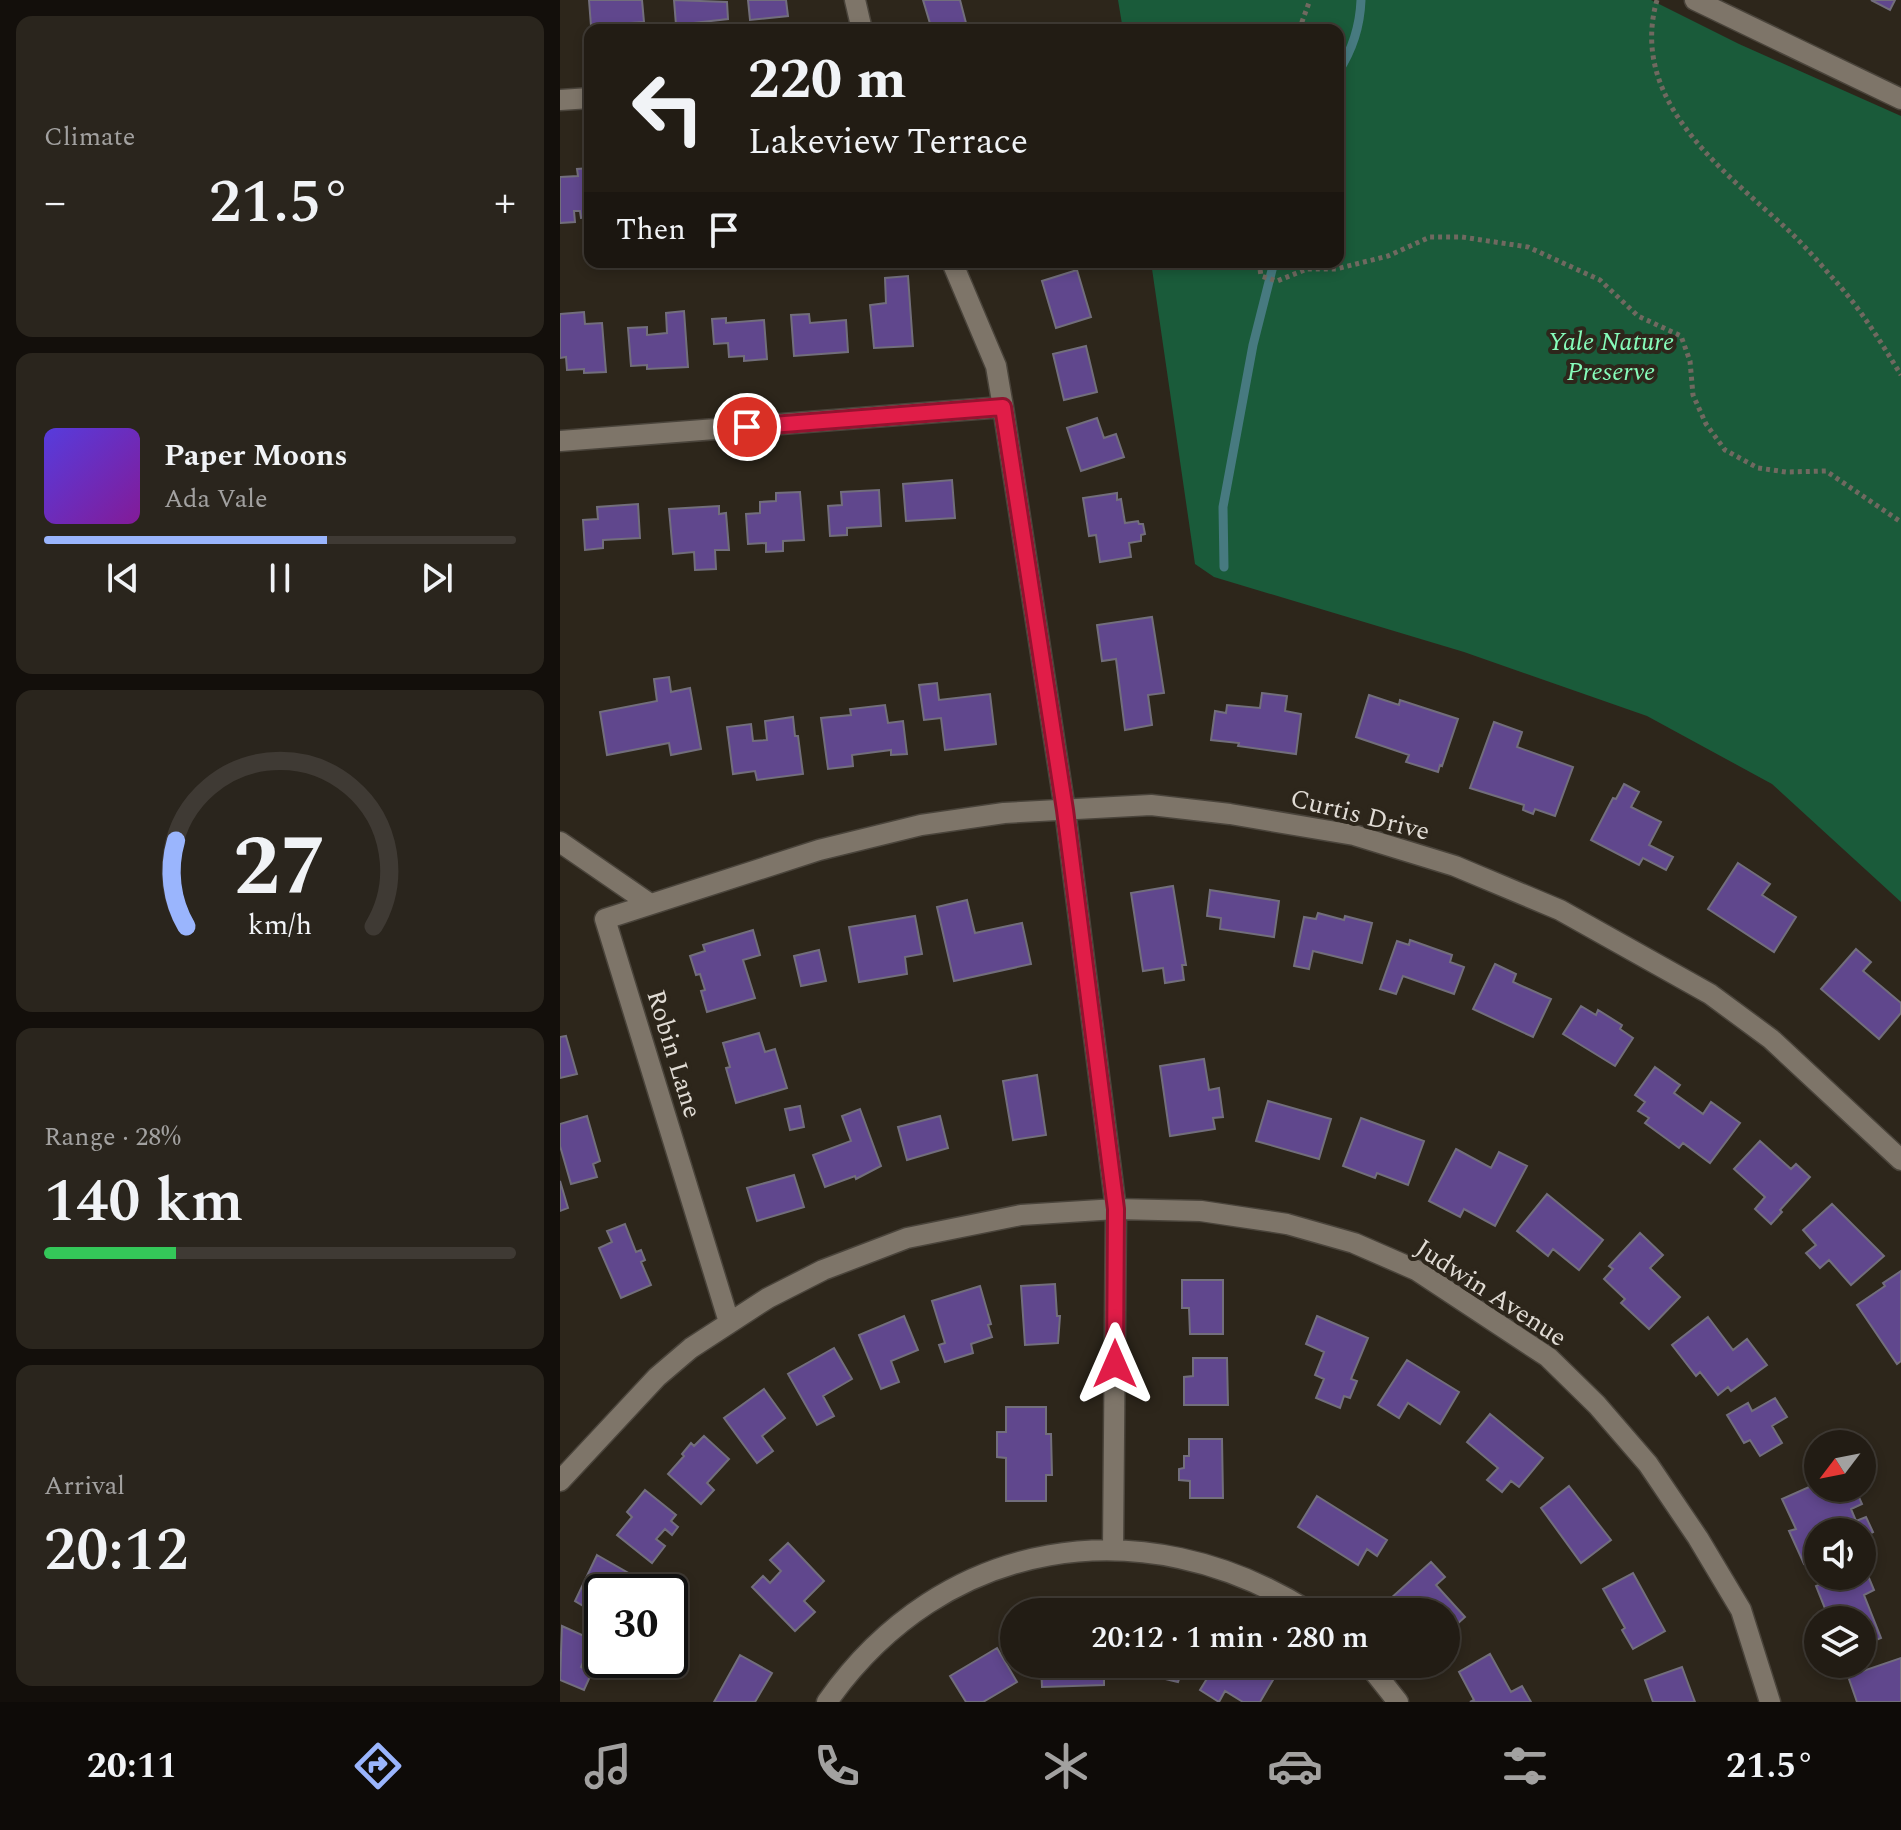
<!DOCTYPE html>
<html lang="en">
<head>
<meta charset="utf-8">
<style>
  body { margin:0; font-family:Spectral,serif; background:#2a251d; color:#f1f3f6; height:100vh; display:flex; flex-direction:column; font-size:30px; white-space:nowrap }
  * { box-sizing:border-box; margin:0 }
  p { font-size:26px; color:#a2a1a0 }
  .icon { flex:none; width:44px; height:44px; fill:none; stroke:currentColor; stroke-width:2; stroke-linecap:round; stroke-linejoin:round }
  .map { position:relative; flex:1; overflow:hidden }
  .details { display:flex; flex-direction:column; gap:16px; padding:16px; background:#130f0b; width:560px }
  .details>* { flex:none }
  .banner { position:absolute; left:24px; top:24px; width:760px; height:244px; border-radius:16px; box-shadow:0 4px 12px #0003,0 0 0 2px #3f3a34; background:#221c14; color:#f1f3f6; overflow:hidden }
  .needle { width:52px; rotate:238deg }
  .controls { position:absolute; left:1244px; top:1430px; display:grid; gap:16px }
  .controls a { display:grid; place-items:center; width:72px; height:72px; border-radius:50%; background:#221c14; box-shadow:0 4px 12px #0003,0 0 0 2px #3f3a34; font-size:40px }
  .speed { position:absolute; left:24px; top:1574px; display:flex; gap:16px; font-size:40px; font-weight:700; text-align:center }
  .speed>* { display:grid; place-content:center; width:104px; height:104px; border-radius:50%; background:#221c14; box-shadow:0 4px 12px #0003,0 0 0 2px #3f3a34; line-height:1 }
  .speed .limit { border:4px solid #111; border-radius:12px; background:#fff; color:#111 }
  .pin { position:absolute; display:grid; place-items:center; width:68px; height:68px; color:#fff; margin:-34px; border:4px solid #fff; border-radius:50%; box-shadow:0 2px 8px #0007 }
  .me { position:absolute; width:88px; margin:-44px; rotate:0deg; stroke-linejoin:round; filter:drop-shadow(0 0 6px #0008) }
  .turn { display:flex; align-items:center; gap:28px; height:168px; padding:0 32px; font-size:36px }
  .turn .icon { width:104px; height:104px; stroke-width:2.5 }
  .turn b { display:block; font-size:56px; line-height:68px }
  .then { display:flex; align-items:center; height:76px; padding:0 32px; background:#0003; gap:16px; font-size:30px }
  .big { font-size:60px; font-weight:600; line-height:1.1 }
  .details .tile { flex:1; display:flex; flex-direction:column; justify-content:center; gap:12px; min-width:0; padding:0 28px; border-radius:16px; background:#2a251d }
  .details .dial { align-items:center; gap:0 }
  .dial svg { height:208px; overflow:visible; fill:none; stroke:#3f3a34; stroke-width:7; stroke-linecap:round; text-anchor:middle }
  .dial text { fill:#f1f3f6; stroke:none }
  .song { display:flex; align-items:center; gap:24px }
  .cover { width:96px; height:96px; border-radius:12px; background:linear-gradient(135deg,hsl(250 70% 55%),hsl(290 70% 35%)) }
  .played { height:8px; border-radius:4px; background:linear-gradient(90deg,#9ab5fd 60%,#3f3a34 60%) }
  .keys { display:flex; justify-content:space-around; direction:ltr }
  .heat { display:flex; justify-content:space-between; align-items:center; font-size:44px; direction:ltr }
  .charge { height:12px; border-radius:6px; background:linear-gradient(90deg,#34c759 28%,#3f3a34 0) }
  .trip { position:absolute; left:440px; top:1598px; width:460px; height:80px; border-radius:40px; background:#221c14; box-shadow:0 4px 12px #0003,0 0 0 2px #3f3a34; font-weight:600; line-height:80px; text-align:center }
  .tabs { display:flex; height:128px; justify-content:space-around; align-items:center; background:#0e0b08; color:#a2a1a0 }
  .tabs .icon { width:56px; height:56px }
  .tabs .selected { color:#9ab5fd }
  .tabs b { font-size:36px; color:#f1f3f6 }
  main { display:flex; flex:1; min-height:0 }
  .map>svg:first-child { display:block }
  .green { fill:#1a5b3a }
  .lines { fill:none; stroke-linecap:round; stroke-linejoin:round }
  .stream { stroke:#477a80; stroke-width:9 }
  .building { fill:#60478d; stroke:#726e7c; stroke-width:2 }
  .minor-casing { stroke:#4a443b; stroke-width:23 }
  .path { stroke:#706960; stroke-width:5; stroke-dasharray:4 4; stroke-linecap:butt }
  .minor { stroke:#7e7569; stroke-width:20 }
  .route-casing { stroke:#92132f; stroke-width:20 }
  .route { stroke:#e11d48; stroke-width:14 }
  .labels { text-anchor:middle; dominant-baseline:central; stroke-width:8; stroke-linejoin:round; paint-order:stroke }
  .park-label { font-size:26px; font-style:italic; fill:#86fcba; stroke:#2d261b }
  .street-label { font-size:26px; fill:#e1dcd5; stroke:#2d261b }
</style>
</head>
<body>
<main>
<section class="details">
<div class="tile"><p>Climate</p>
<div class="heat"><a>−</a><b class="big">21.5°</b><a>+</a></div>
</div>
<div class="tile">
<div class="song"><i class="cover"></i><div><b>Paper Moons</b><p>Ada Vale</p></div></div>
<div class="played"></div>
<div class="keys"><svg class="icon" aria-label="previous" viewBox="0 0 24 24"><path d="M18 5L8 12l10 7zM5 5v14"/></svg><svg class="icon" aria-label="pause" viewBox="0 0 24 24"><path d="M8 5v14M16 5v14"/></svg><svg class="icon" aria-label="next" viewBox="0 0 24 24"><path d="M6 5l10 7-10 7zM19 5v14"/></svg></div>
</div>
<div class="tile dial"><svg viewBox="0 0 100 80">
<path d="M14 69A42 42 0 1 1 86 69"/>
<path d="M14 69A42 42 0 0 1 10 36" stroke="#9ab5fd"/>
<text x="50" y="56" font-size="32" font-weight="700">27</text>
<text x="50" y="72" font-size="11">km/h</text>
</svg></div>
<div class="tile"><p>Range · 28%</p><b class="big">140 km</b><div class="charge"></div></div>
<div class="tile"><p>Arrival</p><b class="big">20:12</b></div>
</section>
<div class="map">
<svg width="1341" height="1702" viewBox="0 0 1341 1702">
  <rect width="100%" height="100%" fill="#2d261b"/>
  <path class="green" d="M558,0H1091L1179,44L1341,116V902L1212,784L1087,716L904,652L654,577L635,564L591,262H778V30H563Z"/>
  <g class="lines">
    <path class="stream" d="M778,72C793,49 800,27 801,0
      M664,567L663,507L693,345L714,262"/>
  </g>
  <path class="building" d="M29,0H82L84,22L31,26Z
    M114,0L167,2L168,19L116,25Z
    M188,0H226L228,16L190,20Z
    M363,0H400L406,23L372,30Z
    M1311,0H1335L1330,10Z
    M30,168V217L21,218L20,211H14L15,222L0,223V177L18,176L17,169Z
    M517,270L531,317L496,328L482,281Z
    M348,276L353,346L314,348L310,305L326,303L325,278Z
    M124,311L128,367L87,369V365L71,366L68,328L87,327V335L107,333L106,313Z
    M24,312L25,324L42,323L46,372L24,373V369L7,370L6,357L0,358V314Z
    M249,314L250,323L286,320L288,352L234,356L231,315Z
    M166,318V323L204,320L207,359L184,361V356L169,357L168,343L154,344L152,319Z
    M526,346L537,392L504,400L493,354Z
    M537,418L544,438L556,434L564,457L521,471L507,428Z
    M392,480L395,518L346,521L343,484Z
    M319,490L321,526L287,528V535L270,536L268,506L282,505L281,492Z
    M240,492L244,540L223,541V551L206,552V543L188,544L186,514L200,513V502L216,501V493Z
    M557,493V500L561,499L565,523L578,521L579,524H583L585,534L581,535V541L569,543L571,557L540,562L536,535L529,536L523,498Z
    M78,504L80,538L43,540V548L25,550L23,520L38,519L37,507Z
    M159,506V514L166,513L169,550H155L156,569L135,570L134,552L113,554L109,509Z
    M592,617L604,693L588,695L592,725L565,730L556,659L542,661L537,625Z
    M109,677L111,692L130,688L141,749L111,755L109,743L47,755L40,712L97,701L94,679Z
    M377,683L379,700L430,694L436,744L385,750L381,718L364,720L359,685Z
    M702,693L727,696L725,711L741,714L736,754L678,746L679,743L651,740L655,711L666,713L667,705L700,708Z
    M809,695L839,705L840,700L898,719L882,766L880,765L878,772L846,762L849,755L796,737Z
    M325,705L328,723L343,721L347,754L331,755V750L292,755L293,766L268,769L261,718L291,715L290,709Z
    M233,717L235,736H238L243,774L197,780L195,771L173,774L167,727L191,724L193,741L207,740L205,721Z
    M934,722L962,732L957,747L1013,767L995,816L975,809L973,814L963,810L964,805L910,788Z
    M1064,784L1079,792L1071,807L1101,822L1089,845L1113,857L1106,870L1083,858L1079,865L1031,840L1053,798L1056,799Z
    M1178,863L1210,884L1202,895L1236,917L1214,952L1148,909Z
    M613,886L626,965H622L624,980L605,983L603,968L583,971L571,893Z
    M650,890L719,901L714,937L660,929L661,918L647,916Z
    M407,900L415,933L462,923L471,964L394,981L377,907Z
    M758,913L784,920L785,916L812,923L802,963L753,951L749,969L734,966L744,917L756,919Z
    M355,916L362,954L345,957L347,974L299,982L289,927Z
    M193,930L200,955L183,960L195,998L147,1012L141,991L145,990L140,974L136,975L130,956L145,951L143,945Z
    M850,940L892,955L890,962L904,967L894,994L843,976L836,994L820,989L837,941L849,945Z
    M1296,949L1311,962L1303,971L1341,1003V1013L1319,1039L1261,989Z
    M259,950L266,981L241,986L234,956Z
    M935,964L956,974L953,982L991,999L973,1037L913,1009Z
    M1021,1006L1036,1015L1038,1010L1062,1025L1060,1029L1073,1038L1055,1066L1003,1034Z
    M199,1033L205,1052L215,1049L227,1088L176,1103L166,1068L170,1067L163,1043Z
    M6,1036L17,1074L0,1078V1037Z
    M644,1059L649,1090L659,1088L663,1117L653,1118L655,1129L610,1136L600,1066Z
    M1095,1067L1120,1085L1114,1093L1143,1114L1151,1102L1180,1123L1150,1163L1123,1143L1119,1148L1085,1123L1089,1118L1078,1111L1085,1102L1075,1095Z
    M477,1075L486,1135L453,1140L443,1081Z
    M708,1101L771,1119L759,1159L696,1141Z
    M240,1106L244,1127L230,1130L225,1109Z
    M300,1109L321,1166L296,1179L295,1176L265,1187L253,1155L291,1141L282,1116Z
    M27,1116L40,1161L33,1164L37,1177L11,1184L0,1146V1124Z
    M380,1116L388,1148L347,1160L338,1127Z
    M801,1118L864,1141L848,1185L817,1173L815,1178L783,1166Z
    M1200,1141L1231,1169L1236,1164L1250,1177L1220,1210L1222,1212L1211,1224L1195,1209L1205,1197L1174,1169Z
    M896,1149L931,1168L939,1152L967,1166L935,1226L904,1209L900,1217L869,1201Z
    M234,1175L244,1207L197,1221L187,1188Z
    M0,1181L8,1208L0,1211Z
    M987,1194L1043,1240L1019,1270L993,1249L988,1256L957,1231Z
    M1272,1204L1324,1256L1291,1285L1269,1260L1260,1268L1246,1253L1256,1245L1243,1230Z
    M65,1224L76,1252L81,1250L85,1260L81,1262L91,1285L61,1298L39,1248L52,1242L47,1231Z
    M1080,1233L1103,1255L1090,1268L1120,1297L1089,1329L1061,1303L1065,1299L1044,1279L1053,1269L1049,1266Z
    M1341,1271V1361L1337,1364L1297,1305L1325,1286L1323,1283Z
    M622,1280H663V1334H630L629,1308H622Z
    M495,1284L497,1316H500L498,1343L465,1345L461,1286Z
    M420,1286L431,1324L428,1325L432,1337L411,1344L413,1353L385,1362L379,1345L385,1343L372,1301Z
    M344,1316L358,1350L331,1361L339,1382L321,1389L299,1335Z
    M757,1316L808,1338L791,1379L797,1381L790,1398L784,1396L780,1408L756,1398L764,1379L755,1375L764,1352L746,1344Z
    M1148,1317L1173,1350L1187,1339L1207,1365L1171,1391L1168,1387L1158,1395L1140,1372L1136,1376L1112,1345Z
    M274,1348L292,1379L263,1396L274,1416L257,1425L228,1374Z
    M633,1358H667L668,1405H624V1377L633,1376Z
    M847,1360L899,1392L880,1424L848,1403L839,1418L818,1405Z
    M204,1389L225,1418L202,1436L213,1451L197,1463L164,1418Z
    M1215,1398L1227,1417L1212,1426L1222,1443L1200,1456L1190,1440L1184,1443L1167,1415L1188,1403L1192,1411Z
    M446,1407H486V1434H491L492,1475H486V1501H446V1458L437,1457V1432H446Z
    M930,1414L983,1458L959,1487L951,1481L942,1492L927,1480L938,1468L907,1442Z
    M144,1436L169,1459L147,1483L154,1490L141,1504L108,1474L124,1456L122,1454L131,1443L134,1446Z
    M629,1439H662L663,1498H630V1481L619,1480V1469L624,1468V1456H629Z
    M1258,1483V1488H1295L1302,1504L1291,1509L1296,1521L1306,1517L1313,1532L1302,1538V1532H1258V1558L1244,1564L1229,1531L1236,1529L1222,1499Z
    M1009,1486L1051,1540L1021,1563L981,1508Z
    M85,1490L116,1515L111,1521L118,1527L112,1535L105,1529L96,1539L105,1546L92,1563L57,1535L72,1517L67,1512Z
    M757,1496L827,1540L817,1556L807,1549L798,1565L738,1527Z
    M228,1543L264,1581L244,1601L255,1612L235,1631L192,1587L203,1576L210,1583L221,1571L210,1560Z
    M37,1555L70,1574L60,1592H42V1617L15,1601Z
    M871,1562L885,1577L876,1585L905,1617L886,1634V1612H842L830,1599Z
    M1304,1566L1314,1590L1304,1595L1321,1638L1302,1646V1620H1263L1268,1616L1256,1586L1281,1576H1302V1567Z
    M1073,1573L1105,1631L1073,1649L1062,1630L1065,1628L1043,1589Z
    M2,1626L33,1640L21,1667L32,1672L24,1690L0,1680Z
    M437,1648L457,1682L423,1702H406L390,1676Z
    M930,1654L951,1692L962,1686L971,1702H910L914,1700L899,1672Z
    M180,1655L212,1673L195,1702H154Z
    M1341,1658V1702H1297L1288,1676Z
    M481,1664H544V1685L482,1687Z
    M597,1664H624L618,1682L597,1677L600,1665Z
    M656,1664H702L717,1673L700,1702H683L665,1691L659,1702L640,1690Z
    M1122,1667L1135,1702H1093L1085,1680Z"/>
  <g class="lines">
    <g class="minor-casing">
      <path id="minor" d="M295,0L302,30
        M1135,0L1341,99
        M0,100L30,98
        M392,262L436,366L443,407L505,810L556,1209L553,1550
        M0,441L443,407
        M0,842L90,904
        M169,1322L45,919L259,850L361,825L444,813L591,805L670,814L794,835L895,866L1000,910L1150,994L1211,1039L1341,1160
        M0,1481L97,1377L131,1348L208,1298L263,1270L347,1238L461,1215L556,1209L641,1211L727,1224L794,1243L856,1270L988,1357L1037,1405L1088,1464L1138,1538L1181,1610L1210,1702
        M808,1664L838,1702
        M267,1702C383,1537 582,1506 750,1612"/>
    </g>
    <path class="path" d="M1097,0C1068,101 1163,170 1228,230C1246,247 1262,266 1278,284C1302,311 1322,344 1341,375
      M739,30L750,0
      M699,262L701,276L717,281L747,269H776L828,256L870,237H902L968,247L1040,280L1078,316L1121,336L1130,361L1133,395L1146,424L1165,450L1198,468L1226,472L1266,471L1341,522"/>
    <use href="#minor" class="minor"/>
  </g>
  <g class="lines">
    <g class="route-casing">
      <path id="route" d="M187,427L443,407L505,810L556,1209L555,1364"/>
    </g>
    <use href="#route" class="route"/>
  </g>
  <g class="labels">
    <g class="park-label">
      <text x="1051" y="342">Yale Nature<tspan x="1051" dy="30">Preserve</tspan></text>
    </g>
    <g class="street-label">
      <text transform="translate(800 815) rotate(14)">Curtis Drive</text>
      <text transform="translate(114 1054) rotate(73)">Robin Lane</text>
      <text transform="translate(931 1293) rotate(33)">Judwin Avenue</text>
    </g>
  </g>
</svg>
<div class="controls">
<a><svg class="needle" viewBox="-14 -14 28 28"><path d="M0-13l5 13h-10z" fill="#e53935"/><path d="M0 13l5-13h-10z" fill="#a2a1a0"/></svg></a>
<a><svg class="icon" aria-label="sound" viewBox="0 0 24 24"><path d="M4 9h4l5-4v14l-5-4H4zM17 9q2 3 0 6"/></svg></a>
<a><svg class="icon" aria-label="layers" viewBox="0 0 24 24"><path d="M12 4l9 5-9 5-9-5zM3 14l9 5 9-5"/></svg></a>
</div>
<div class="speed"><div class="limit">30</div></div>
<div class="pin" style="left:187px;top:427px;background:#d93025"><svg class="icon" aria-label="arrive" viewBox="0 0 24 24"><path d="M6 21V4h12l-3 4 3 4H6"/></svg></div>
<svg class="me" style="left:555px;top:1364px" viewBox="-20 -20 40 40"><path d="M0-17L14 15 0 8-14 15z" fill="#e11d48" stroke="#fff" stroke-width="4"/></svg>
<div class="trip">20:12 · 1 min · 280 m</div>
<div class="banner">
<div class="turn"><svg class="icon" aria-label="left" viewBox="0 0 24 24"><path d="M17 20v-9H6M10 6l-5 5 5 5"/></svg><div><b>220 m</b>Lakeview Terrace</div></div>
<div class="then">Then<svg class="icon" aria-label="arrive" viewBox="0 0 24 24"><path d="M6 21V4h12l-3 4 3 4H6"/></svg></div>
</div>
</div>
</main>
<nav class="tabs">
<b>20:11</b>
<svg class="icon selected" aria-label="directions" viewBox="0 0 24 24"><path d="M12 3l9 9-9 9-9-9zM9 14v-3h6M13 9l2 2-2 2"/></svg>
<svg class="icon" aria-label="music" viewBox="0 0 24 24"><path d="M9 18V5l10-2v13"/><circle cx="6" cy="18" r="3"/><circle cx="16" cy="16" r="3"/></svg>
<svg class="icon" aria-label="phone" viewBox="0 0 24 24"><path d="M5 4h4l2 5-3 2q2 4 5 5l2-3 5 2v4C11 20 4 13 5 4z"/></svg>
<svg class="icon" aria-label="climate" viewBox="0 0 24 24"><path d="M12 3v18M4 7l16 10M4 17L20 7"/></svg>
<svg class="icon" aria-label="car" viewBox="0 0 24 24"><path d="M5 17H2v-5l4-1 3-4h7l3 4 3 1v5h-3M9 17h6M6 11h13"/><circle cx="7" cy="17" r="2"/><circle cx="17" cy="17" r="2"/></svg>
<svg class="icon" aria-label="filters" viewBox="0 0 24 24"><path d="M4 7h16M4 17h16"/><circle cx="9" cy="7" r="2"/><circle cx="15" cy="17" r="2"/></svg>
<b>21.5°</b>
</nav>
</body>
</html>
